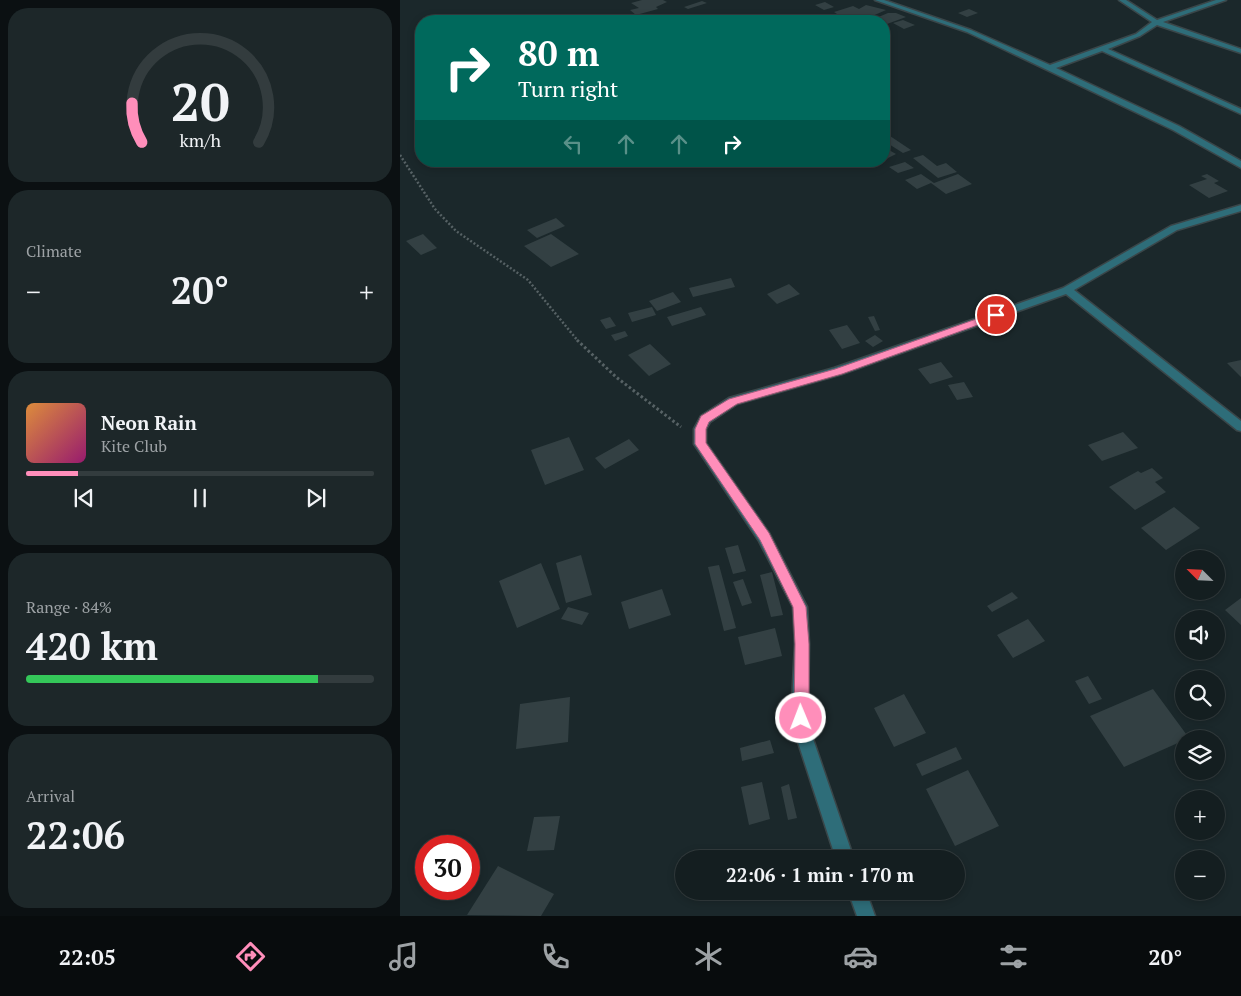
<!DOCTYPE html>
<html lang="en">
<head>
<meta charset="utf-8">
<style>
  body { margin:0; font-family:"PT Serif",serif; background:#1d2729; color:#f1f3f6; height:100vh; display:flex; flex-direction:column; font-size:19px; white-space:nowrap }
  * { box-sizing:border-box; margin:0 }
  p { font-size:16px; color:#9da2a5 }
  .icon { flex:none; width:28px; height:28px; fill:none; stroke:currentColor; stroke-width:2; stroke-linecap:round; stroke-linejoin:round }
  .map { position:relative; flex:1; overflow:hidden }
  .side { display:flex; flex-direction:column; gap:8px; padding:8px; background:#0b1012; width:400px }
  .side>* { flex:none }
  .guide { position:absolute; left:15px; top:15px; width:475px; height:152px; border-radius:20px; box-shadow:0 2px 8px #0003,0 0 0 1px #333c3e; background:#00695c; color:#fff; overflow:hidden }
  .needle { width:32px; rotate:294deg }
  .fabs { position:absolute; left:775px; top:550px; display:grid; gap:10px }
  .fabs a { display:grid; place-items:center; width:50px; height:50px; border-radius:50%; background:#141e20; box-shadow:0 2px 8px #0003,0 0 0 1px #333c3e; font-size:25px }
  .speed { position:absolute; left:15px; top:835px; display:flex; gap:10px; font-size:25px; font-weight:700; text-align:center }
  .speed>* { display:grid; place-content:center; width:65px; height:65px; border-radius:50%; background:#141e20; box-shadow:0 2px 8px #0003,0 0 0 1px #333c3e; line-height:1 }
  .speed .limit { border:8px solid #d22; background:#fff; color:#111 }
  .pin { position:absolute; display:grid; place-items:center; width:42px; height:42px; color:#fff; margin:-21px; border:2px solid #fff; border-radius:50%; box-shadow:0 1px 5px #0007 }
  .me { position:absolute; width:55px; margin:-28px; rotate:359deg; stroke-linejoin:round; filter:drop-shadow(0 0 4px #0008) }
  .turn { display:flex; align-items:center; gap:18px; height:105px; padding:0 20px; font-size:22px }
  .turn .icon { width:65px; height:65px; stroke-width:2.5 }
  .turn b { display:block; font-size:35px; line-height:42px }
  .lanes { display:flex; align-items:center; height:48px; padding:0 20px; background:#0003; justify-content:center; gap:25px; direction:ltr }
  .lanes .off { opacity:.35 }
  .big { font-size:38px; font-weight:700; line-height:1.1 }
  .side .widget { flex:1; display:flex; flex-direction:column; justify-content:center; gap:8px; min-width:0; padding:0 18px; border-radius:20px; background:#1d2729 }
  .side .dial { align-items:center; gap:0 }
  .dial svg { height:130px; overflow:visible; fill:none; stroke:#333c3e; stroke-width:7; stroke-linecap:round; text-anchor:middle }
  .dial text { fill:#f1f3f6; stroke:none }
  .song { display:flex; align-items:center; gap:15px }
  .cover { width:60px; height:60px; border-radius:8px; background:linear-gradient(135deg,hsl(30 70% 55%),hsl(320 70% 35%)) }
  .played { height:5px; border-radius:2px; background:linear-gradient(90deg,#ff8eba 15%,#333c3e 15%) }
  .keys { display:flex; justify-content:space-around; direction:ltr }
  .heat { display:flex; justify-content:space-between; align-items:center; font-size:28px; direction:ltr }
  .charge { height:8px; border-radius:4px; background:linear-gradient(90deg,#34c759 84%,#333c3e 0) }
  .trip { position:absolute; left:275px; top:850px; width:290px; height:50px; border-radius:25px; background:#141e20; box-shadow:0 2px 8px #0003,0 0 0 1px #333c3e; font-weight:700; line-height:50px; text-align:center }
  .tab-bar { display:flex; height:80px; justify-content:space-around; align-items:center; background:#080c0d; color:#9da2a5 }
  .tab-bar .icon { width:35px; height:35px }
  .tab-bar .on { color:#ff8eba }
  .tab-bar b { font-size:22px; color:#f1f3f6 }
  main { display:flex; flex:1; min-height:0 }
  .map>svg:first-child { display:block }
  .building { fill:#334043 }
  .lines { fill:none; stroke-linecap:round; stroke-linejoin:round }
  .minor-casing { stroke:#3a4649; stroke-width:3 }
  .path-far1 { stroke:#576265; stroke-width:2.5; stroke-dasharray:2 2; stroke-linecap:butt }
  .path { stroke:#576265; stroke-width:3; stroke-dasharray:2.5 2.5; stroke-linecap:butt }
  .minor { fill:#2e6d79; fill-rule:evenodd }
  .route { fill:#ff8eba; stroke:#a65c79 }
</style>
</head>
<body>
<main>
<section class="side">
<div class="widget dial"><svg viewBox="0 0 100 80">
<path d="M14 69A42 42 0 1 1 86 69"/>
<path d="M14 69A42 42 0 0 1 8 45" stroke="#ff8eba"/>
<text x="50" y="56" font-size="32" font-weight="700">20</text>
<text x="50" y="72" font-size="11">km/h</text>
</svg></div>
<div class="widget"><p>Climate</p>
<div class="heat"><a>−</a><b class="big">20°</b><a>+</a></div>
</div>
<div class="widget">
<div class="song"><i class="cover"></i><div><b>Neon Rain</b><p>Kite Club</p></div></div>
<div class="played"></div>
<div class="keys"><svg class="icon" aria-label="previous" viewBox="0 0 24 24"><path d="M18 5L8 12l10 7zM5 5v14"/></svg><svg class="icon" aria-label="pause" viewBox="0 0 24 24"><path d="M8 5v14M16 5v14"/></svg><svg class="icon" aria-label="next" viewBox="0 0 24 24"><path d="M6 5l10 7-10 7zM19 5v14"/></svg></div>
</div>
<div class="widget"><p>Range · 84%</p><b class="big">420 km</b><div class="charge"></div></div>
<div class="widget"><p>Arrival</p><b class="big">22:06</b></div>
</section>
<div class="map">
<svg width="841" height="916" viewBox="0 0 841 916">
  <rect width="100%" height="100%" fill="#1b282b"/>
  <path class="building" d="M242,0H263L267,2L256,7L258,9L236,15L230,10L239,8L231,3Z
    M302,1L307,3L288,9L284,7Z
    M425,2L434,7L424,10L415,5Z
    M466,5L486,10L461,21H425L440,16L434,12L453,6L459,9Z
    M569,9L578,13L567,17L558,13Z
    M488,13H496L506,17L487,24L476,18Z
    M503,20L515,25L504,29L493,23Z
    M484,132L511,150L503,153L484,141Z
    M489,150L496,154L484,160V152Z
    M523,155L537,166L546,163L557,172L538,178L513,158Z
    M505,162L514,168L498,173L489,167Z
    M521,174L534,183L558,174L572,184L546,194L531,183L517,189L505,180Z
    M807,174L819,181L814,183L828,191L809,198L789,185L807,179L801,176Z
    M156,218L165,226L137,238L127,230Z
    M23,234L37,248L21,255L6,241Z
    M151,234L179,254L151,267L124,246Z
    M331,278L335,287L293,297L289,288Z
    M389,284L400,294L377,304L367,294Z
    M273,292L281,302L257,311L249,301Z
    M252,307L256,315L232,322L228,313Z
    M301,307L306,315L272,326L267,317Z
    M474,316L480,330L475,331L468,317Z
    M210,317L216,326L206,329L200,320Z
    M447,325L460,343L442,349L429,330Z
    M225,331L228,336L215,341L211,335Z
    M475,335L483,341L473,347L465,341Z
    M250,344L271,364L249,376L228,355Z
    M841,360V377L827,363Z
    M541,362L553,377L530,384L518,369Z
    M564,382L573,397L557,400L548,385Z
    M723,432L738,448L702,461L688,445Z
    M169,437L184,470L145,485L131,450Z
    M229,439L239,450L205,469L195,458Z
    M752,468L763,478L755,482L766,492L735,510L709,487L738,471L741,473Z
    M774,507L800,528L766,550L741,528Z
    M338,545L346,571L333,574L325,548Z
    M181,555L192,595L166,603L156,563Z
    M141,563L160,609L117,628L99,581Z
    M319,565L336,628L324,631L308,567Z
    M372,572L383,615L371,617L360,575Z
    M343,579L352,603L342,606L333,582Z
    M262,589L271,615L229,629L221,602Z
    M612,592L618,598L592,612L587,606Z
    M841,598V625L825,610Z
    M168,607L189,613L182,625L161,619Z
    M628,619L645,641L613,658L597,635Z
    M375,628L382,656L345,665L338,637Z
    M688,676L702,699L689,704L675,681Z
    M753,689L789,738L724,767L690,716Z
    M504,694L526,733L494,747L474,708Z
    M170,697L168,742L116,749L120,704Z
    M370,740L374,753L342,761L340,748Z
    M556,747L562,759L522,776L516,764Z
    M568,770L599,826L555,846L526,789Z
    M362,782L370,819L349,825L341,787Z
    M389,784L397,818L388,820L381,787Z
    M160,816L154,850L127,851L134,817Z
    M98,866L154,894L141,916L67,915Z"/>
  <g class="lines">
    <g class="minor-casing">
      <path id="minor" d="M475,0H484L571,30L650,65L736,34L752,22L719,0H726L757,20L816,0H826L763,22L841,49V53L757,25L740,36L708,49L841,109V114L702,51L656,68L779,126L841,161V168L773,130L599,47L567,32Z
        M841,205V211L777,230L674,290L841,421V431L837,430L666,294L442,374L337,404L310,422L306,429V443L369,533L407,607L409,644L408,704L411,733L454,859H436L395,733L392,704L395,644L393,607L359,541L294,444V429L301,416L329,398L434,368L663,288L771,226Z
        M448,891H466L475,916H457Z"/>
    </g>
    <path class="path-far1" d="M0,155L35,209L56,231L128,280L178,341"/>
    <path class="path" d="M177,340L216,377L281,427"/>
    <use href="#minor" class="minor"/>
  </g>
  <path class="route" d="M596,312L600,313V317L442,374L337,404L309,422L306,429V443L369,533L406,607L409,644V718L406,723L401,725L396,723L394,718L395,644L393,607L360,540L295,444V429L301,416L329,399L435,369Z"/>
</svg>
<div class="fabs">
<a><svg class="needle" viewBox="-14 -14 28 28"><path d="M0-13l5 13h-10z" fill="#e53935"/><path d="M0 13l5-13h-10z" fill="#9da2a5"/></svg></a>
<a><svg class="icon" aria-label="sound" viewBox="0 0 24 24"><path d="M4 9h4l5-4v14l-5-4H4zM17 9q2 3 0 6"/></svg></a>
<a><svg class="icon" aria-label="search" viewBox="0 0 24 24"><circle cx="10" cy="10" r="6"/><path d="M15 15l6 6"/></svg></a>
<a><svg class="icon" aria-label="layers" viewBox="0 0 24 24"><path d="M12 4l9 5-9 5-9-5zM3 14l9 5 9-5"/></svg></a>
<a>+</a>
<a>−</a>
</div>
<div class="speed"><div class="limit">30</div></div>
<div class="pin" style="left:596px;top:315px;background:#d93025"><svg class="icon" aria-label="arrive" viewBox="0 0 24 24"><path d="M6 21V4h12l-3 4 3 4H6"/></svg></div>
<svg class="me" style="left:401px;top:718px" viewBox="-20 -20 40 40"><circle r="17" fill="#ff8eba" stroke="#fff" stroke-width="3"/><path d="M0-11L8 9 0 5-8 9z" fill="#fff"/></svg>
<div class="trip">22:06 · 1 min · 170 m</div>
<div class="guide">
<div class="turn"><svg class="icon" aria-label="right" viewBox="0 0 24 24"><path d="M7 20v-9h11M14 6l5 5-5 5"/></svg><div><b>80 m</b>Turn right</div></div>
<div class="lanes"><svg class="icon off" aria-label="left" viewBox="0 0 24 24"><path d="M17 20v-9H6M10 6l-5 5 5 5"/></svg><svg class="icon off" aria-label="ahead" viewBox="0 0 24 24"><path d="M12 20V5M6 11l6-6 6 6"/></svg><svg class="icon off" aria-label="ahead" viewBox="0 0 24 24"><path d="M12 20V5M6 11l6-6 6 6"/></svg><svg class="icon" aria-label="right" viewBox="0 0 24 24"><path d="M7 20v-9h11M14 6l5 5-5 5"/></svg></div>
</div>
</div>
</main>
<nav class="tab-bar">
<b>22:05</b>
<svg class="icon on" aria-label="directions" viewBox="0 0 24 24"><path d="M12 3l9 9-9 9-9-9zM9 14v-3h6M13 9l2 2-2 2"/></svg>
<svg class="icon" aria-label="music" viewBox="0 0 24 24"><path d="M9 18V5l10-2v13"/><circle cx="6" cy="18" r="3"/><circle cx="16" cy="16" r="3"/></svg>
<svg class="icon" aria-label="phone" viewBox="0 0 24 24"><path d="M5 4h4l2 5-3 2q2 4 5 5l2-3 5 2v4C11 20 4 13 5 4z"/></svg>
<svg class="icon" aria-label="climate" viewBox="0 0 24 24"><path d="M12 3v18M4 7l16 10M4 17L20 7"/></svg>
<svg class="icon" aria-label="car" viewBox="0 0 24 24"><path d="M5 17H2v-5l4-1 3-4h7l3 4 3 1v5h-3M9 17h6M6 11h13"/><circle cx="7" cy="17" r="2"/><circle cx="17" cy="17" r="2"/></svg>
<svg class="icon" aria-label="filters" viewBox="0 0 24 24"><path d="M4 7h16M4 17h16"/><circle cx="9" cy="7" r="2"/><circle cx="15" cy="17" r="2"/></svg>
<b>20°</b>
</nav>
</body>
</html>
